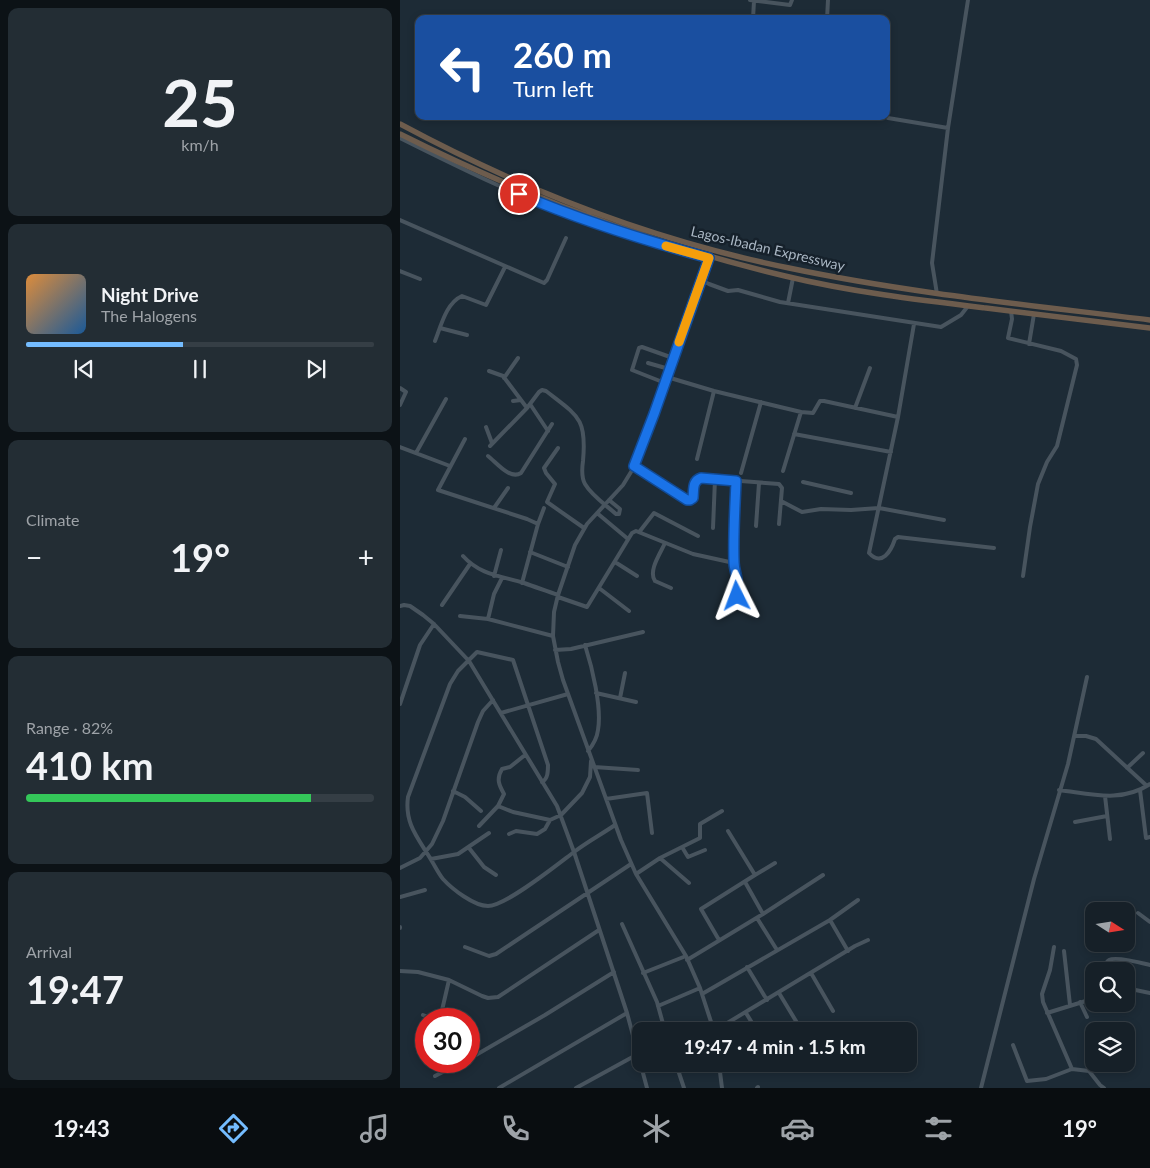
<!DOCTYPE html>
<html lang="en">
<head>
<meta charset="utf-8">
<style>
  body { margin:0; font-family:Lato,sans-serif; background:#232d34; color:#f1f3f6; height:100vh; display:flex; flex-direction:column; font-size:19px; white-space:nowrap }
  * { box-sizing:border-box; margin:0 }
  p { font-size:16px; color:#9ea3a8 }
  .icon { flex:none; width:28px; height:28px; fill:none; stroke:currentColor; stroke-width:2; stroke-linecap:round; stroke-linejoin:round }
  .map { position:relative; flex:1; overflow:hidden }
  .sheet { display:flex; flex-direction:column; gap:8px; padding:8px; background:#0c1216; width:400px }
  .sheet>* { flex:none }
  .banner { position:absolute; left:15px; top:15px; width:475px; height:105px; border-radius:10px; box-shadow:0 2px 8px #0003,0 0 0 1px #353e45; background:#1a4fa0; color:#fff; overflow:hidden }
  .needle { width:32px; rotate:102deg }
  .fabs { position:absolute; left:685px; top:902px; display:grid; gap:10px }
  .fabs a { display:grid; place-items:center; width:50px; height:50px; border-radius:10px; background:#162028; box-shadow:0 2px 8px #0003,0 0 0 1px #353e45; font-size:25px }
  .speed { position:absolute; left:15px; top:1008px; display:flex; gap:10px; font-size:25px; font-weight:700; text-align:center }
  .speed>* { display:grid; place-content:center; width:65px; height:65px; border-radius:50%; background:#162028; box-shadow:0 2px 8px #0003,0 0 0 1px #353e45; line-height:1 }
  .speed .limit { border:8px solid #d22; background:#fff; color:#111 }
  .pin { position:absolute; display:grid; place-items:center; width:42px; height:42px; color:#fff; margin:-21px; border:2px solid #fff; border-radius:50%; box-shadow:0 1px 5px #0007 }
  .me { position:absolute; width:55px; margin:-28px; rotate:357deg; stroke-linejoin:round; filter:drop-shadow(0 0 4px #0008) }
  .turn { display:flex; align-items:center; gap:18px; height:105px; padding:0 15px; font-size:22px }
  .turn .icon { width:65px; height:65px; stroke-width:2.5 }
  .turn b { display:block; font-size:35px; line-height:42px }
  .big { font-size:38px; font-weight:700; line-height:1.1 }
  .sheet .widget { flex:1; display:flex; flex-direction:column; justify-content:center; gap:8px; min-width:0; padding:0 18px; border-radius:10px; background:#232d34 }
  .sheet .dial { align-items:center; gap:0 }
  .dial b { font-size:65px; line-height:1 }
  .song { display:flex; align-items:center; gap:15px }
  .cover { width:60px; height:60px; border-radius:8px; background:linear-gradient(135deg,hsl(30 70% 55%),hsl(210 70% 35%)) }
  .played { height:5px; border-radius:2px; background:linear-gradient(90deg,#74bcff 45%,#353e45 45%) }
  .keys { display:flex; justify-content:space-around; direction:ltr }
  .heat { display:flex; justify-content:space-between; align-items:center; font-size:28px; direction:ltr }
  .charge { height:8px; border-radius:4px; background:linear-gradient(90deg,#34c759 82%,#353e45 0) }
  .trip { position:absolute; left:232px; top:1022px; width:285px; height:50px; border-radius:10px; background:#162028; box-shadow:0 2px 8px #0003,0 0 0 1px #353e45; font-weight:700; line-height:50px; text-align:center }
  .tabs { display:flex; height:80px; justify-content:space-around; align-items:center; background:#090d10; color:#9ea3a8 }
  .tabs .icon { width:35px; height:35px }
  .tabs .on { color:#74bcff }
  .tabs b { font-size:22px; color:#f1f3f6 }
  main { display:flex; flex:1; min-height:0 }
  .map>svg:first-child { display:block }
  .lines { fill:none; stroke-linecap:round; stroke-linejoin:round }
  .minor { stroke:#48545e; stroke-width:4 }
  .highway { stroke:#6d5c4d; stroke-width:5.5 }
  .route-casing { stroke:#114b97; stroke-width:12 }
  .route { stroke:#1a73e8; stroke-width:9 }
  .slow { stroke:#f59e0b; stroke-width:9 }
  .labels { text-anchor:middle; dominant-baseline:central; stroke-width:5; stroke-linejoin:round; paint-order:stroke }
  .street-label { font-size:14px; fill:#aab7c4; stroke:#16212b }
</style>
</head>
<body>
<main>
<section class="sheet">
<div class="widget dial"><b>25</b><p>km/h</p></div>
<div class="widget">
<div class="song"><i class="cover"></i><div><b>Night Drive</b><p>The Halogens</p></div></div>
<div class="played"></div>
<div class="keys"><svg class="icon" aria-label="previous" viewBox="0 0 24 24"><path d="M18 5L8 12l10 7zM5 5v14"/></svg><svg class="icon" aria-label="pause" viewBox="0 0 24 24"><path d="M8 5v14M16 5v14"/></svg><svg class="icon" aria-label="next" viewBox="0 0 24 24"><path d="M6 5l10 7-10 7zM19 5v14"/></svg></div>
</div>
<div class="widget"><p>Climate</p>
<div class="heat"><a>−</a><b class="big">19°</b><a>+</a></div>
</div>
<div class="widget"><p>Range · 82%</p><b class="big">410 km</b><div class="charge"></div></div>
<div class="widget"><p>Arrival</p><b class="big">19:47</b></div>
</section>
<div class="map">
<svg width="750" height="1088" viewBox="0 0 750 1088">
  <rect width="100%" height="100%" fill="#1d2b36"/>
  <g class="lines">
    <path class="minor" d="M350,0L390,5L392,0
      M353,19L354,1
      M427,19L428,0
      M488,118L548,128
      M0,138C62,169 125,200 191,223C212,230 234,239 256,242
      M0,220L144,283L147,280L166,238
      M309,256L257,407L234,467L223,485L187,524L175,545L158,595L154,612L153,636L158,662L163,680L221,840L236,874L286,956L300,988L314,1031L455,946L468,940
      M0,271L20,279
      M301,280L309,284L328,291L338,290L380,302L541,327L561,315L568,306
      M537,294L532,263L548,128L568,0
      M388,303L393,278
      M611,311L612,319L608,338L661,351L676,359L677,365L657,446L647,462L638,484L630,527L623,576
      M514,324L498,417L469,553C482,567 491,551 495,539L498,537L594,548
      M40,328L67,335
      M35,341C41,326 46,303 62,296L86,305L105,267
      M629,344L634,314
      M248,363L269,369
      M89,371L103,376L127,408
      M267,377L314,391L401,412L413,413L420,401H424L498,417
      M104,378L118,358
      M265,383L232,370L239,348L242,347L273,358
      M0,388L6,392L0,405
      M113,401L121,400
      M130,404L148,431
      M455,408L470,368
      M86,427L92,443
      M394,434L491,452
      M65,439L38,490L127,519L138,524L122,583
      M90,446L127,408L139,392L142,390L146,391C178,416 187,418 183,461C182,468 181,477 185,484C192,496 206,505 216,514H219L220,509L209,500
      M0,447L50,466
      M158,448L144,468L146,473L155,484L147,502L184,528
      M16,453L46,399
      M88,456C97,463 110,480 121,473L152,424
      M297,459L314,391
      M234,467L287,500H290L293,498C294,490 292,481 301,478L379,484L382,488L379,524
      M383,471L401,412
      M341,473L361,402
      M336,481C335,498 332,516 333,533C335,553 337,573 335,593L350,612
      M403,482L451,493
      M381,501L402,512L421,509L451,510L479,508L544,520
      M94,508L108,488
      M197,513L228,539
      M138,524L144,508
      M356,526L359,483
      M313,528L315,479
      M240,531L254,513L298,536
      M265,543C260,554 248,571 255,581L271,588
      M130,552L168,567
      M63,556C80,575 101,576 124,583C135,587 147,591 158,595
      M215,562L237,576
      M94,576L101,550
      M199,588L229,611
      M158,597L187,607L232,533L236,531L293,554L334,563
      M42,605L70,564
      M0,606L4,605L10,606L23,615L34,624L69,661L157,806L174,852L227,1013L247,1088
      M60,616L88,619L153,636
      M88,619L94,594L102,578
      M185,645C192,667 202,707 198,730C197,738 193,745 188,751
      M155,650L171,649L243,632
      M196,693L236,702
      M220,698L225,673
      M0,704L20,645L34,624
      M101,713L168,694
      M674,736H686L696,739L747,786
      M194,767L238,770
      M727,768L743,753
      M142,782C148,779 148,771 148,765L113,660L77,652L58,671L50,684L8,797C4,825 20,840 33,863C36,868 39,874 43,879C52,889 74,906 88,906C106,906 158,864 174,852C187,842 202,834 215,825
      M659,790C692,794 721,803 750,784
      M740,790L746,838L750,837
      M53,791L65,797L81,811
      M705,796L710,839
      M206,799L247,793L252,833
      M98,806L104,794C99,785 96,779 102,769L110,767L125,755
      M675,822L707,816
      M79,826L98,806L113,812L150,820
      M109,834L116,831L137,834L145,829L150,820L161,815L182,793L190,777L191,761
      M282,847L288,857L305,850
      M69,848L84,867L96,875
      M260,858L300,838V824L322,811
      M31,859L58,854L89,833
      M0,868L20,858L32,844L43,821L78,722L83,711L93,700
      M236,874L260,858L289,883
      M355,875L375,863
      M345,882L363,914
      M0,897L25,890
      M738,913L750,922
      M357,918L377,950
      M430,920L448,951
      M222,924L257,1002L265,1031
      M0,927V928
      M319,940L301,909L355,875L328,831
      M65,947L89,956L96,954L231,864
      M664,951L670,1005
      M287,960L363,914L423,875
      M347,967L367,1000
      M0,971L18,972L49,980L82,996L88,998L98,997L199,930
      M704,971C705,967 705,962 709,960C716,956 742,963 750,965
      M243,973L286,956
      M411,973L433,1011
      M726,988L750,993
      M379,993L402,1031
      M302,994L430,920L458,900
      M680,1002L687,1017
      M258,1006L300,988
      M346,1013L357,1031
      M647,1013L689,1000L691,983H694
      M23,1015L33,1019
      M40,1019L49,980
      M69,1029H73
      M298,1031L313,1026
      M613,1045L627,1081L646,1079L672,1069L643,1002L642,994L650,970L654,947
      M69,1059L145,1015L214,972
      M276,1064L284,1088
      M319,1064L322,1088
      M380,1064L382,1066
      M672,1069L689,1071L700,1085L704,1088
      M321,1071L332,1064
      M35,1076L64,1061
      M99,1088L227,1013
      M176,1088L238,1054
      M357,1088L358,1087
      M581,1088L634,879L668,764L687,677"/>
    <path class="highway" d="M0,124C121,189 255,241 389,268C508,293 629,305 750,320
      M0,134C124,196 250,244 385,276C451,292 519,300 586,308C641,315 696,321 750,328"/>
  </g>
  <g class="lines">
    <g class="route-casing">
      <path id="route" d="M119,194C182,221 243,240 309,258L254,414L234,466L287,500H290L293,498C294,490 292,481 301,478L336,481C335,508 333,535 334,562C334,569 337,575 337,581C337,587 335,591 337,596"/>
    </g>
    <use href="#route" class="route"/>
    <path class="slow" d="M266,246L309,258L279,342"/>
  </g>
  <g class="labels">
    <g class="street-label">
      <text transform="translate(368 248) rotate(13)">Lagos-Ibadan Expressway</text>
    </g>
  </g>
</svg>
<div class="fabs">
<a><svg class="needle" viewBox="-14 -14 28 28"><path d="M0-13l5 13h-10z" fill="#e53935"/><path d="M0 13l5-13h-10z" fill="#9ea3a8"/></svg></a>
<a><svg class="icon" aria-label="search" viewBox="0 0 24 24"><circle cx="10" cy="10" r="6"/><path d="M15 15l6 6"/></svg></a>
<a><svg class="icon" aria-label="layers" viewBox="0 0 24 24"><path d="M12 4l9 5-9 5-9-5zM3 14l9 5 9-5"/></svg></a>
</div>
<div class="speed"><div class="limit">30</div></div>
<div class="pin" style="left:119px;top:194px;background:#d93025"><svg class="icon" aria-label="arrive" viewBox="0 0 24 24"><path d="M6 21V4h12l-3 4 3 4H6"/></svg></div>
<svg class="me" style="left:337px;top:596px" viewBox="-20 -20 40 40"><path d="M0-17L14 15 0 8-14 15z" fill="#1a73e8" stroke="#fff" stroke-width="4"/></svg>
<div class="trip">19:47 · 4 min · 1.5 km</div>
<div class="banner">
<div class="turn"><svg class="icon" aria-label="left" viewBox="0 0 24 24"><path d="M17 20v-9H6M10 6l-5 5 5 5"/></svg><div><b>260 m</b>Turn left</div></div>
</div>
</div>
</main>
<nav class="tabs">
<b>19:43</b>
<svg class="icon on" aria-label="directions" viewBox="0 0 24 24"><path d="M12 3l9 9-9 9-9-9zM9 14v-3h6M13 9l2 2-2 2"/></svg>
<svg class="icon" aria-label="music" viewBox="0 0 24 24"><path d="M9 18V5l10-2v13"/><circle cx="6" cy="18" r="3"/><circle cx="16" cy="16" r="3"/></svg>
<svg class="icon" aria-label="phone" viewBox="0 0 24 24"><path d="M5 4h4l2 5-3 2q2 4 5 5l2-3 5 2v4C11 20 4 13 5 4z"/></svg>
<svg class="icon" aria-label="climate" viewBox="0 0 24 24"><path d="M12 3v18M4 7l16 10M4 17L20 7"/></svg>
<svg class="icon" aria-label="car" viewBox="0 0 24 24"><path d="M5 17H2v-5l4-1 3-4h7l3 4 3 1v5h-3M9 17h6M6 11h13"/><circle cx="7" cy="17" r="2"/><circle cx="17" cy="17" r="2"/></svg>
<svg class="icon" aria-label="filters" viewBox="0 0 24 24"><path d="M4 7h16M4 17h16"/><circle cx="9" cy="7" r="2"/><circle cx="15" cy="17" r="2"/></svg>
<b>19°</b>
</nav>
</body>
</html>
